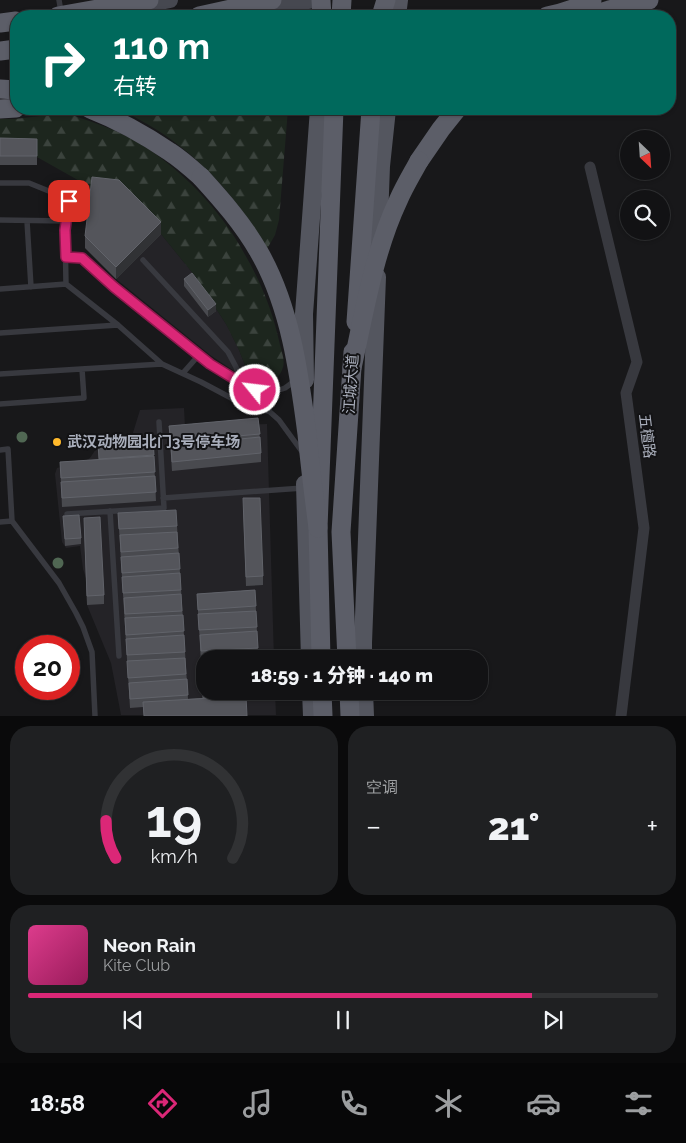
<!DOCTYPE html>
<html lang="zh">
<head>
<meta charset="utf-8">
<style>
  body { margin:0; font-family:Raleway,"Noto Sans SC",sans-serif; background:#1f2022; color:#f1f3f6; height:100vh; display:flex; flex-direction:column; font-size:19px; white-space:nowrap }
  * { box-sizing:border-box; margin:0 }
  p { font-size:16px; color:#9c9ea0 }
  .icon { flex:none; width:28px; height:28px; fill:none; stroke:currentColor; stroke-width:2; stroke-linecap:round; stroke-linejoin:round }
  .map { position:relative; height:716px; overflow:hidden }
  .drawer { display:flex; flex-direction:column; gap:10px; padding:10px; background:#0a0a0b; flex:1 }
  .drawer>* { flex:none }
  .top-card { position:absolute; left:10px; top:10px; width:666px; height:105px; border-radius:20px; box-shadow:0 1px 4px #0004,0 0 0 1px #313234; background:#00695c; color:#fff; overflow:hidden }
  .needle { width:32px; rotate:155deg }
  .buttons { position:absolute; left:620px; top:130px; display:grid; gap:10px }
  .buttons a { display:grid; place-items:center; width:50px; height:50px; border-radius:50%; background:#121214; box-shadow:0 1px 4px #0004,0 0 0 1px #313234; font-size:25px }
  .speed { position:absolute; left:15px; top:635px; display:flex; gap:10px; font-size:25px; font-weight:700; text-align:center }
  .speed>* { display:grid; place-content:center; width:65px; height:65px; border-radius:50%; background:#121214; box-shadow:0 1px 4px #0004,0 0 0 1px #313234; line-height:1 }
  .speed .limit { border:8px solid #d22; background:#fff; color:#111 }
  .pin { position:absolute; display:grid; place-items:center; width:42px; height:42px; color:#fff; margin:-21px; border-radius:10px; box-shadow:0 2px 8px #0006 }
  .me { position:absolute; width:55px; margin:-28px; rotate:299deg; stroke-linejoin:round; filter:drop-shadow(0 0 4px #0008) }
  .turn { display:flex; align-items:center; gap:18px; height:105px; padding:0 20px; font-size:22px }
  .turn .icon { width:65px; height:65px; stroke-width:2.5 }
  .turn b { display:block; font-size:35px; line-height:42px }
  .big { font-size:38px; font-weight:800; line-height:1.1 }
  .drawer .card { flex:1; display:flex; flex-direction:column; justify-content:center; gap:8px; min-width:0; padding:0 18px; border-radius:20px; background:#1f2022 }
  .drawer .dial { align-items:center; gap:0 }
  .dial svg { height:130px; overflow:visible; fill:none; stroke:#313234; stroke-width:7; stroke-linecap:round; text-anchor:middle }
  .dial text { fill:#f1f3f6; stroke:none }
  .song { display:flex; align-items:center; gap:15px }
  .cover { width:60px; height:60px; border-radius:8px; background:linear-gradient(135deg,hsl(330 70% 55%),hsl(330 70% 35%)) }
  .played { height:5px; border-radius:2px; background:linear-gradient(90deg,#db2777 80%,#313234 80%) }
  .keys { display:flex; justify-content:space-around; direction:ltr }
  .heat { display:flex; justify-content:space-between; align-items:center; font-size:28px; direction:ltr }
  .drawer .tiles { flex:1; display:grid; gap:10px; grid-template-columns:1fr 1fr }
  .card:last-child { grid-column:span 2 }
  .trip { position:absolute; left:196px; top:650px; width:292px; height:50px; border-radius:20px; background:#121214; box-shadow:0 1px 4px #0004,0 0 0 1px #313234; font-weight:800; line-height:50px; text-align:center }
  .menu { display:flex; height:80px; justify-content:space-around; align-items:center; background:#070708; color:#9c9ea0 }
  .menu .icon { width:35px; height:35px }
  .menu .current { color:#db2777 }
  .menu b { font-size:22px; color:#f1f3f6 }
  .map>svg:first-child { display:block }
  .built { fill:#242327 }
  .forest { fill:url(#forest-firs) }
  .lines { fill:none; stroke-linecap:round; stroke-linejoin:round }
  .service { stroke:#38393f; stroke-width:5.5 }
  .minor { stroke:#38393f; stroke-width:11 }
  .secondary { stroke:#464850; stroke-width:16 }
  .primary { stroke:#54565f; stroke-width:18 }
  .trunk { stroke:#5c5e68; stroke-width:19 }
  .trunk-bridge { stroke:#5c5e68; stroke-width:19 }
  .tree { fill:#506753 }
  .wall { fill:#494a4f }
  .shaded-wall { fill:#313235 }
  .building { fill:#54555b; stroke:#61636a }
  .route-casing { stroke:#8e194d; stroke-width:12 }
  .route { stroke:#db2777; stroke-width:9 }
  .poi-dot { fill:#ffb92b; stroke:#131315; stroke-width:2 }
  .labels { text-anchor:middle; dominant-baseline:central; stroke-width:4; stroke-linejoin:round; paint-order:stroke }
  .street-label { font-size:15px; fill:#a9aebb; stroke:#131315 }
  .poi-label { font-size:15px; font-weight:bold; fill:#a9aebb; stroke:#131315; text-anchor:start }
</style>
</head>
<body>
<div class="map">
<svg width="686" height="716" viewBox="0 0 686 716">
  <defs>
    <pattern id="forest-firs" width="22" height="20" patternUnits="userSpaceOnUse" patternTransform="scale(1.25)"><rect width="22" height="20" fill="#1d261e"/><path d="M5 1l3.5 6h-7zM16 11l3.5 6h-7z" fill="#3b433d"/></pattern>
  </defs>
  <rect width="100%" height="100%" fill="#18181a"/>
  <path class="built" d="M92,188L119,192L161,234L195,276L226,324L239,350L252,383L210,355L116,279L85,248Z
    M184,408L185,427L267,424L274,659H205V691H275L276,715H121L111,663L87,605L86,578L83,569L80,546L66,548L62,542L55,474L57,468L85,461L90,458L96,449L132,436L140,410Z"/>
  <path class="forest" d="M116,109H288L279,220L275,235L267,249C237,196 194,149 140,120C132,115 124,112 116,109Z
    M66,113C86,120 107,126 126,136C153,150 178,170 199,192C216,210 232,231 244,253C261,282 273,312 280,345C282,352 285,361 283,367C280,381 264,385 252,383L239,350L226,324L195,276L161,234L92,188L37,157V148H0V119H15Z"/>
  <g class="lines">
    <path class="service" d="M59,0L61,12
      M0,183H29L66,198L69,201V207L65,230L66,284L118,325L162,364L201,382L233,399L270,412L279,420L303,453
      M0,220L67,221
      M27,221L31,287
      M66,257L82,258L114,287L210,364L241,383L255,390L265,391H276L285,388L296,380
      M143,260L228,352L236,367L241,383
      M0,289L66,284
      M0,333L118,325
      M183,373L199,355
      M0,374L162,364
      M0,404L84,398L82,369
      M0,450L8,449L12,521L59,583L76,613L83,627L92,652L95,716
      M163,498L303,488
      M110,511L119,656
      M67,514L164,508L159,422
      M0,522L12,521"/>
    <path class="minor" d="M590,167L637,362L626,393L644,528L621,716"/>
    <path class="secondary" d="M136,7L170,0
      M256,11L314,0"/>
    <path class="primary" d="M397,16L399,0
      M378,246L381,166L387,109
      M305,380L304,314L319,109
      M305,484L310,659
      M363,659V643L377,277
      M311,691L312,716
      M364,691L365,716"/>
    <path class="trunk" d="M321,0L322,16
      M199,16L272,0
      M341,16L342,0
      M381,16L386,0
      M547,16C563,13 578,8 592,0
      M590,16L609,10L649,0
      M0,23L16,21
      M0,51L16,49
      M0,89L16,90
      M0,109L16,108
      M90,109C118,120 145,135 170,152C181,159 191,168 201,177
      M419,161L441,129L457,109
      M356,322L371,109
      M321,659L318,528L334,109
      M347,659L341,532L353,352
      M322,691L323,716
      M349,691L350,716"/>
    <path class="trunk-bridge" d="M58,16L149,0
      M201,177C222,200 243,224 259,252C290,306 299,372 307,434C310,465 314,497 318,528
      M352,368C364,313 374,252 398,201C404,187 412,174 419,161"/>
  </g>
  <g class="tree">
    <circle cx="22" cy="437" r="5.5"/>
    <circle cx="58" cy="563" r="5.5"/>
  </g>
  <path class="wall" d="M0,138L37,139V165H0Z
    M161,234L116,279L85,248V236Z
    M184,279L216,311L208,317L184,286Z
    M258,418L261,453V462L172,471L169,426Z
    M153,439L156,501L62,507L60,462L99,460L98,442Z
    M243,508L263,576V585L246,586Z
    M118,513L177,526L188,699L203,698L197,594L255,590L258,654L205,659V691L237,696L247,716H144L143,707L130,708Z
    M63,516L81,538V544L65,546Z
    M84,527L104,595V604L87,605Z"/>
  <path class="shaded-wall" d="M161,222V234L116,279V267Z
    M216,304V311L208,317V310Z"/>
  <path class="building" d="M0,138L37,139V156H0Z
    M92,177L119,180L161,222L116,267L85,236Z
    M192,273L216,304L208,310L184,279Z
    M258,418L260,434L171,442L169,426Z
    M260,437L261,453L172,462L171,446Z
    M153,439L154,455L99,459L98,442Z
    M154,456L155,472L61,478L60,462Z
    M155,476L156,492L62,498L61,482Z
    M243,498H260L263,576L246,577Z
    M176,510L177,526L119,529L118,513Z
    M79,515L81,538L65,539L63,516Z
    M100,517L104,595L87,596L84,518Z
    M177,532L178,548L121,552L120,535Z
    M179,553L180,569L122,573L121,557Z
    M180,573L181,590L123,593L122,577Z
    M255,590L256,606L198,610L197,594Z
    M181,594L182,611L125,614L124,598Z
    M256,611L257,627L199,630L198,614Z
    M183,615L184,631L126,635L125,618Z
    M257,631L258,648L201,651L200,635Z
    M184,635L185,652L127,655L126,639Z
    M259,654V659H205V673H202L201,657Z
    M185,658L186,674L128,678L127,661Z
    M187,679L188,695L130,699L129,683Z
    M202,681H205V691H236L237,695L203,698Z
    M246,696L247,716H144L143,702Z"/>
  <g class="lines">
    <g class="route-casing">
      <path id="route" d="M69,201L65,230L66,257L82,258L114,287L210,364L241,383L255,390"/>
    </g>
    <use href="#route" class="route"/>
  </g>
  <circle class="poi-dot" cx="57" cy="442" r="5"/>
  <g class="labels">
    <g class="street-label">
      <text transform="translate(351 384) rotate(-86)">江城大道</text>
      <text transform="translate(647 436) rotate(83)">五檀路</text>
    </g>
    <g class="poi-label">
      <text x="67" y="442">武汉动物园北门3号停车场</text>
    </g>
  </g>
</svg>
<div class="buttons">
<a><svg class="needle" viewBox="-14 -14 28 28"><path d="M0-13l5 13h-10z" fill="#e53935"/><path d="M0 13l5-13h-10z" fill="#9c9ea0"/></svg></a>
<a><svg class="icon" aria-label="search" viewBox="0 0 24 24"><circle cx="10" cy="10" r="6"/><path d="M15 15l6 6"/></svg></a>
</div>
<div class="speed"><div class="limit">20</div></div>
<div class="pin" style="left:69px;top:201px;background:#d93025"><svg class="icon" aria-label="arrive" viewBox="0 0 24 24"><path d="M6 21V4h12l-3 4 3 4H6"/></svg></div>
<svg class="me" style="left:255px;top:390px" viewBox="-20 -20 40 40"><circle r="17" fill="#db2777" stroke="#fff" stroke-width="3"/><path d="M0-11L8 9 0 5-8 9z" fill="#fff"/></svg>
<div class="trip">18:59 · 1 分钟 · 140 m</div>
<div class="top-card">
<div class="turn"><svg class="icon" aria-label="right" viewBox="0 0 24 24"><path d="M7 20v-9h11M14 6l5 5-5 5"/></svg><div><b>110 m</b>右转</div></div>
</div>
</div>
<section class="drawer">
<div class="tiles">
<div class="card dial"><svg viewBox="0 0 100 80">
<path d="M14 69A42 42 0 1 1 86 69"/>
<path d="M14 69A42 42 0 0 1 8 46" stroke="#db2777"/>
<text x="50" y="56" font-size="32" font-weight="700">19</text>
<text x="50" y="72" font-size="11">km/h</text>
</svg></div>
<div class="card"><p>空调</p>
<div class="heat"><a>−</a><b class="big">21°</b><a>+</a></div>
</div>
<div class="card">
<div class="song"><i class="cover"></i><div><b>Neon Rain</b><p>Kite Club</p></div></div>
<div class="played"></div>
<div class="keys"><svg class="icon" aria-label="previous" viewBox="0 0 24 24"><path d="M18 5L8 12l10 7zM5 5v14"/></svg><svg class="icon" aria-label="pause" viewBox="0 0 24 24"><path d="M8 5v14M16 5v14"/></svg><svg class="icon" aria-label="next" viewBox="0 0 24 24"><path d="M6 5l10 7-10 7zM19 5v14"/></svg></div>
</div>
</div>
</section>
<nav class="menu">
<b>18:58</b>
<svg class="icon current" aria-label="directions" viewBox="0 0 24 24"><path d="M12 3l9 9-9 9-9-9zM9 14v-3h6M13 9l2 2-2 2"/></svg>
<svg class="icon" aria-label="music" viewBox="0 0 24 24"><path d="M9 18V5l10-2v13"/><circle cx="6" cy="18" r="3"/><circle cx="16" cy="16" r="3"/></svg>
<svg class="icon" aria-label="phone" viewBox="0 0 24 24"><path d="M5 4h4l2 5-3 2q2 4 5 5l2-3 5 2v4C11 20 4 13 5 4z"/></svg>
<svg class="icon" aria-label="climate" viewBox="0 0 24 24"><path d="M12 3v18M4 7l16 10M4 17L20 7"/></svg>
<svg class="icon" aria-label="car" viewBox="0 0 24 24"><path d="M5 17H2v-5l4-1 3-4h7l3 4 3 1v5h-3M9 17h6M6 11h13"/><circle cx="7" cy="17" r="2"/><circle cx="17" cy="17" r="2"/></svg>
<svg class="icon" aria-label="filters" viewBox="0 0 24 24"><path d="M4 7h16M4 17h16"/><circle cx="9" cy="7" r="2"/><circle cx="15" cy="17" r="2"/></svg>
</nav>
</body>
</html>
